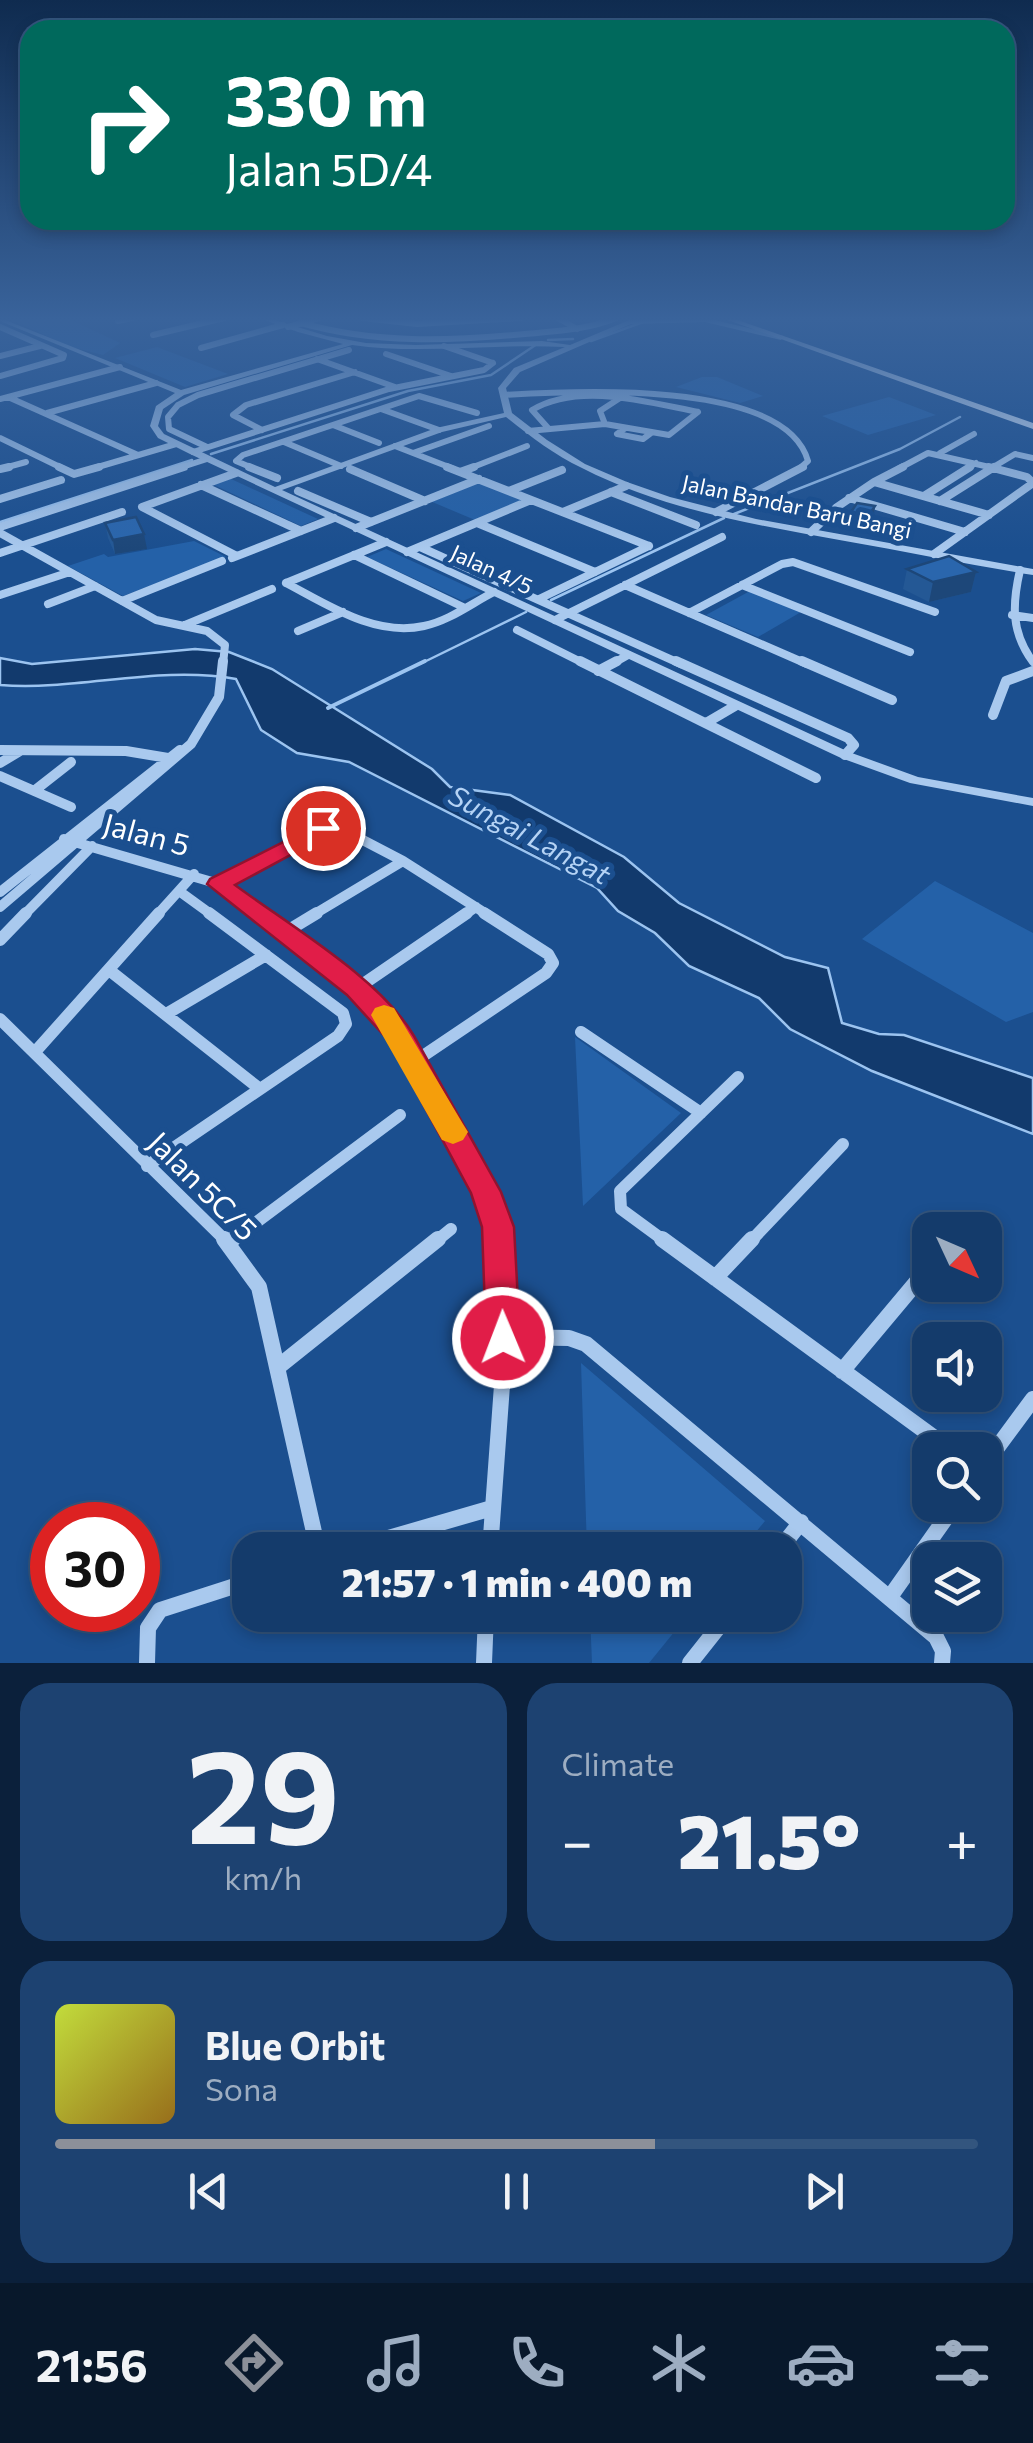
<!DOCTYPE html>
<html lang="en">
<head>
<meta charset="utf-8">
<style>
  body { margin:0; font-family:Commissioner,sans-serif; background:#1d4271; color:#f1f3f6; height:100vh; display:flex; flex-direction:column; font-size:38px; white-space:nowrap }
  * { box-sizing:border-box; margin:0 }
  p { font-size:32px; color:#9dadc1 }
  .icon { flex:none; width:55px; height:55px; fill:none; stroke:currentColor; stroke-width:2; stroke-linecap:round; stroke-linejoin:round }
  .map { position:relative; height:1663px; overflow:hidden }
  .details { display:flex; flex-direction:column; gap:20px; padding:20px; background:#0b203b; flex:1 }
  .details>* { flex:none }
  .top-card { position:absolute; left:20px; top:20px; width:995px; height:210px; border-radius:30px; box-shadow:0 5px 15px #0003,0 0 0 2px #33557e; background:#00695c; color:#fff; overflow:hidden }
  .needle { width:65px; rotate:134deg }
  .controls { position:absolute; left:912px; top:1212px; display:grid; gap:20px }
  .controls a { display:grid; place-items:center; width:90px; height:90px; border-radius:20px; background:#143b6b; box-shadow:0 5px 15px #0003,0 0 0 2px #33557e; font-size:50px }
  .speed { position:absolute; left:30px; top:1502px; display:flex; gap:20px; font-size:50px; font-weight:700; text-align:center }
  .speed>* { display:grid; place-content:center; width:130px; height:130px; border-radius:50%; background:#143b6b; box-shadow:0 5px 15px #0003,0 0 0 2px #33557e; line-height:1 }
  .speed .limit { border:15px solid #d22; background:#fff; color:#111 }
  .pin { position:absolute; display:grid; place-items:center; width:85px; height:85px; color:#fff; margin:-42px; border:5px solid #fff; border-radius:50%; box-shadow:0 2px 10px #0007 }
  .me { position:absolute; width:110px; margin:-55px; rotate:359deg; stroke-linejoin:round; filter:drop-shadow(0 0 8px #0008) }
  .turn { display:flex; align-items:center; gap:35px; height:210px; padding:0 40px; font-size:45px }
  .turn .icon { width:130px; height:130px; stroke-width:2.5 }
  .turn b { display:block; font-size:70px; line-height:85px }
  .big { font-size:75px; font-weight:800; line-height:1.1 }
  .details .card { flex:1; display:flex; flex-direction:column; justify-content:center; gap:15px; min-width:0; padding:0 35px; border-radius:30px; background:#1d4271 }
  .details .dial { align-items:center; gap:0 }
  .dial b { font-size:130px; line-height:1 }
  .song { display:flex; align-items:center; gap:30px }
  .cover { width:120px; height:120px; border-radius:15px; background:linear-gradient(135deg,hsl(70 70% 55%),hsl(40 70% 35%)) }
  .played { height:10px; border-radius:5px; background:linear-gradient(90deg,#8c9099 65%,#33557e 65%) }
  .keys { display:flex; justify-content:space-around; direction:ltr }
  .heat { display:flex; justify-content:space-between; align-items:center; font-size:55px; direction:ltr }
  .details .tiles { flex:1; display:grid; gap:20px; grid-template-columns:1fr 1fr }
  .card:last-child { grid-column:span 2 }
  .trip { position:absolute; left:232px; top:1532px; width:570px; height:100px; border-radius:30px; background:#143b6b; box-shadow:0 5px 15px #0003,0 0 0 2px #33557e; font-weight:800; line-height:100px; text-align:center }
  .menu { display:flex; height:160px; justify-content:space-around; align-items:center; background:#08182b; color:#9dadc1 }
  .menu .icon { width:70px; height:70px }
  .menu .on { color:#8c9099 }
  .menu b { font-size:45px; color:#f1f3f6 }
  .map>svg:first-child { display:block }
  .green { fill:#2461a8 }
  .water { fill:#123a6d; stroke:#9cc4f0; stroke-width:2.5 }
  .lines { fill:none; stroke-linecap:round; stroke-linejoin:round }
  .stream-far1 { stroke:#9cc4f0; stroke-width:2.5 }
  .stream { stroke:#9cc4f0; stroke-width:4 }
  .minor-far4 { stroke:#a9c9ee; stroke-width:6 }
  .minor-far3 { stroke:#a9c9ee; stroke-width:8 }
  .minor-far2 { stroke:#a9c9ee; stroke-width:10 }
  .minor-far1 { stroke:#a9c9ee; stroke-width:12 }
  .minor { stroke:#a9c9ee; stroke-width:16 }
  .tertiary { fill:#a9c9ee; fill-rule:evenodd }
  .secondary { fill:#d6e6fa; fill-rule:evenodd }
  .wall { fill:#245895 }
  .shaded-wall { fill:#1d4779 }
  .building { fill:#2a66ad; stroke:#1d4779; stroke-width:2.5 }
  .route { fill:#e11d48; stroke:#92132f; stroke-width:2.5 }
  .slow { fill:#f59e0b }
  .labels { text-anchor:middle; dominant-baseline:central; stroke-width:10; stroke-linejoin:round; paint-order:stroke }
  .far-street-label { font-size:22px; fill:#fff; stroke:#1b4f8f }
  .water-label { font-size:28px; font-style:italic; fill:#b5d3f5; stroke:#1b4f8f }
  .near-street-label { font-size:30px; fill:#fff; stroke:#1b4f8f }
</style>
</head>
<body>
<div class="map">
<svg width="1033" height="1663" viewBox="0 0 1033 1663">
  <rect width="100%" height="100%" fill="#1b4f8f"/>
  <path class="green" d="M7,318H67L120,343L103,355L71,347Z
    M157,347L228,374L185,387L115,358Z
    M702,377H717L763,396L740,403L676,387Z
    M889,397L936,415L868,435L822,416Z
    M229,478L318,519L301,526L212,484Z
    M477,482L522,500L475,520L430,501Z
    M194,541L226,557L123,596L68,566L104,554L108,557Z
    M386,549L481,593L463,601L367,557Z
    M750,591L801,612L758,637L706,615Z
    M935,881L1033,933V1012L1006,1022L862,939Z
    M575,1037L681,1113L583,1206Z
    M581,1363L765,1521L741,1550H587Z
    M590,1615H688L649,1663H592Z"/>
  <path class="water" d="M195,649L229,652L272,669L432,769L450,787L510,795L624,857L679,903L785,957L828,968L842,1023L879,1034L904,1035L1033,1078V1134L872,1071L790,1029L759,998L689,966L655,933L618,911L597,888L349,762L297,753L261,730L236,679C157,665 79,691 0,685V658L32,664Z"/>
  <g class="lines">
    <path class="stream-far1" d="M548,340L573,339
      M591,341L643,322
      M211,454L408,391L491,375L537,344
      M734,514L900,449L960,417
      M0,522L192,460
      M551,600L724,518
      M420,664L526,612"/>
    <path class="stream" d="M328,708L425,661"/>
    <path class="minor-far4" d="M363,318L417,324L520,318
      M558,318L577,329
      M118,321L132,318
      M301,323C376,344 448,341 525,334C556,331 587,330 616,318
      M0,327L64,355L63,358
      M288,327L319,318
      M153,335L224,318
      M444,346L493,363
      M201,348L283,325
      M386,354L451,376
      M0,356L40,346
      M317,359L395,387
      M0,376L63,358
      M503,395C569,391 785,378 808,461L799,469
      M8,397L138,455
      M0,399L120,367
      M381,409L439,430
      M47,413L156,383
      M605,424L600,411L620,398
      M333,425L379,443
      M549,429L532,410C579,382 647,402 698,412
      M624,429L617,434L643,439L651,433
      M262,430L233,415L246,405L355,372
      M528,431L605,424L669,435L698,412
      M0,438L64,469
      M284,442L341,466
      M395,446L454,469
      M207,447L169,429L168,417L178,405L198,395L349,350
      M193,452L389,389L484,370L493,363
      M413,453L489,426
      M940,453L974,434
      M0,469L26,462
      M91,469L176,444
      M176,469L207,459
      M255,469L236,461L243,455L419,396L477,413
      M468,469L527,446
      M898,469L928,453L998,469
      M966,469L976,463
      M990,469L1015,454L1033,458"/>
    <path class="minor-far3" d="M59,467L74,474L99,467
      M249,467L277,478
      M447,467L649,546
      M903,467L874,482L989,515
      M989,467L1027,477L1033,483
      M0,469L9,467
      M350,469L425,501
      M460,472L474,467
      M236,473L142,507L237,556
      M201,485L301,531
      M298,491L371,522
      M509,491L562,470
      M611,492L696,525
      M924,496L970,467
      M849,498L965,532
      M0,499L61,480
      M940,501L994,467
      M563,512L626,486
      M716,512L803,467
      M477,523L595,572
      M0,527L184,467
      M356,528L479,479
      M811,532L837,507L874,482
      M0,533L156,620L207,631L225,645L223,664
      M420,547L681,664
      M407,552L531,500
      M0,553L122,512
      M934,554L1033,483
      M354,555L463,607
      M232,558L334,518
      M1020,570C1012,605 1011,632 1033,662
      M286,583C328,605 375,637 424,626C449,621 472,603 494,592
      M286,583L386,542
      M625,585L807,664
      M742,585L910,652
      M0,595L70,572
      M539,599L649,546
      M122,601L222,561
      M48,604L95,586
      M689,613L782,564L793,562L935,612
      M1012,615L1033,618
      M555,620L722,537
      M185,625L272,589
      M517,630L585,664
      M298,631L343,612
      M612,664L628,655"/>
    <path class="minor-far2" d="M580,661L816,778
      M676,661L848,738L854,745L845,755
      M802,661L892,700
      M598,671L617,661
      M993,715L1006,681L1033,671
      M706,723L735,706
      M0,750L126,751L168,758
      M0,763L20,751
      M0,776L71,807
      M34,791L71,762
      M64,839L219,884L260,915
      M219,884L334,825L403,861L488,915
      M179,891L212,915
      M0,892L180,750
      M0,907L191,744L219,697L223,661
      M24,915L92,846
      M157,915L194,874
      M313,915L403,861
      M464,915L476,907"/>
    <path class="minor-far1" d="M257,913L356,989L390,1021L470,1157L492,1206L500,1242
      M284,933L317,913
      M0,940L26,913
      M109,970L260,1089
      M356,989L467,913
      M168,1013L266,955
      M0,1019L227,1242
      M581,1032L701,1113
      M35,1052L159,913
      M414,1062L546,973L553,963L548,954L484,913
      M147,1166L338,1036L346,1024L343,1013L209,913
      M230,1242L400,1115
      M435,1242L451,1229
      M666,1242L621,1209L620,1191L738,1077
      M750,1242L843,1144"/>
    <path class="minor" d="M224,1239L259,1287L318,1550
      M662,1239L951,1450
      M228,1243L233,1239
      M715,1278L752,1239
      M503,1337L569,1338L586,1344L936,1637L943,1651L942,1663
      M278,1367L438,1239
      M842,1371L930,1266
      M985,1464L1033,1399
      M347,1550L492,1508
      M490,1550L505,1344L500,1239
      M779,1550L801,1522
      M890,1597L955,1505
      M147,1663L148,1628L160,1610L250,1581
      M484,1663L486,1615
      M690,1663L728,1615"/>
    <path class="tertiary" d="M0,318L181,390L343,344L298,332L259,318H268L327,336L366,343L416,345L542,341L570,345L634,318H642L641,320L705,318L784,336L781,340L705,322L631,324L520,372L506,388L512,413L547,440L585,464L627,482L670,497L756,519L1033,569V575C970,565 908,552 845,541C756,525 664,510 582,468C554,455 530,436 506,417L442,432L282,490L849,752L918,777L1033,798V806L910,783L841,758L190,454L158,438L150,426L156,406L175,393L0,321ZM352,345C422,355 494,343 565,347L514,368L498,388L504,413L436,428L275,487L164,434L158,426L163,409L184,395Z"/>
    <path class="secondary" d="M722,318H732L1033,423V429Z"/>
  </g>
  <path class="wall" d="M875,506L873,520L867,529L849,526L851,512Z
    M105,523L147,549L115,554L108,538Z
    M907,569L976,572L971,592L929,602L903,589Z"/>
  <path class="shaded-wall" d="M875,506L873,520L867,529L869,515Z
    M144,534L147,549L115,554L113,540Z
    M976,572L971,592L929,602L933,582Z"/>
  <path class="building" d="M857,503L875,506L869,515L851,512Z
    M136,517L144,534L113,540L105,523Z
    M949,556L976,572L933,582L907,569Z"/>
  <linearGradient id="sky" x2="0" y2="1"><stop stop-color="#0f2b4f"/><stop offset="0.58" stop-color="#39639b"/><stop offset="1" stop-color="#39639b" stop-opacity="0"/></linearGradient>
  <rect width="1033" height="550" fill="url(#sky)"/>
  <path class="route" d="M323,822L334,828L331,833L235,885C289,925 381,979 414,1036L501,1192L514,1227L520,1338L515,1348L503,1353L491,1348L486,1338L482,1227L471,1193L389,1041L347,995L207,884L210,879Z"/>
  <path class="slow" d="M384,1005L394,1008L463,1124L468,1132L463,1140L453,1144L442,1140L371,1015L375,1008Z"/>
  <g class="labels">
    <g class="far-street-label">
      <text transform="translate(797 506) rotate(12)">Jalan Bandar Baru Bangi</text>
      <text transform="translate(492 569) rotate(25)">Jalan 4/5</text>
    </g>
    <g class="water-label">
      <text transform="translate(530 834) rotate(28)">Sungai Langat</text>
    </g>
    <g class="near-street-label">
      <text transform="translate(147 833) rotate(15)">Jalan 5</text>
      <text transform="translate(204 1185) rotate(45)">Jalan 5C/5</text>
    </g>
  </g>
</svg>
<div class="controls">
<a><svg class="needle" viewBox="-14 -14 28 28"><path d="M0-13l5 13h-10z" fill="#e53935"/><path d="M0 13l5-13h-10z" fill="#9dadc1"/></svg></a>
<a><svg class="icon" aria-label="sound" viewBox="0 0 24 24"><path d="M4 9h4l5-4v14l-5-4H4zM17 9q2 3 0 6"/></svg></a>
<a><svg class="icon" aria-label="search" viewBox="0 0 24 24"><circle cx="10" cy="10" r="6"/><path d="M15 15l6 6"/></svg></a>
<a><svg class="icon" aria-label="layers" viewBox="0 0 24 24"><path d="M12 4l9 5-9 5-9-5zM3 14l9 5 9-5"/></svg></a>
</div>
<div class="speed"><div class="limit">30</div></div>
<div class="pin" style="left:323px;top:828px;background:#d93025"><svg class="icon" aria-label="arrive" viewBox="0 0 24 24"><path d="M6 21V4h12l-3 4 3 4H6"/></svg></div>
<svg class="me" style="left:503px;top:1338px" viewBox="-20 -20 40 40"><circle r="17" fill="#e11d48" stroke="#fff" stroke-width="3"/><path d="M0-11L8 9 0 5-8 9z" fill="#fff"/></svg>
<div class="trip">21:57 · 1 min · 400 m</div>
<div class="top-card">
<div class="turn"><svg class="icon" aria-label="right" viewBox="0 0 24 24"><path d="M7 20v-9h11M14 6l5 5-5 5"/></svg><div><b>330 m</b>Jalan 5D/4</div></div>
</div>
</div>
<section class="details">
<div class="tiles">
<div class="card dial"><b>29</b><p>km/h</p></div>
<div class="card"><p>Climate</p>
<div class="heat"><a>−</a><b class="big">21.5°</b><a>+</a></div>
</div>
<div class="card">
<div class="song"><i class="cover"></i><div><b>Blue Orbit</b><p>Sona</p></div></div>
<div class="played"></div>
<div class="keys"><svg class="icon" aria-label="previous" viewBox="0 0 24 24"><path d="M18 5L8 12l10 7zM5 5v14"/></svg><svg class="icon" aria-label="pause" viewBox="0 0 24 24"><path d="M8 5v14M16 5v14"/></svg><svg class="icon" aria-label="next" viewBox="0 0 24 24"><path d="M6 5l10 7-10 7zM19 5v14"/></svg></div>
</div>
</div>
</section>
<nav class="menu">
<b>21:56</b>
<svg class="icon on" aria-label="directions" viewBox="0 0 24 24"><path d="M12 3l9 9-9 9-9-9zM9 14v-3h6M13 9l2 2-2 2"/></svg>
<svg class="icon" aria-label="music" viewBox="0 0 24 24"><path d="M9 18V5l10-2v13"/><circle cx="6" cy="18" r="3"/><circle cx="16" cy="16" r="3"/></svg>
<svg class="icon" aria-label="phone" viewBox="0 0 24 24"><path d="M5 4h4l2 5-3 2q2 4 5 5l2-3 5 2v4C11 20 4 13 5 4z"/></svg>
<svg class="icon" aria-label="climate" viewBox="0 0 24 24"><path d="M12 3v18M4 7l16 10M4 17L20 7"/></svg>
<svg class="icon" aria-label="car" viewBox="0 0 24 24"><path d="M5 17H2v-5l4-1 3-4h7l3 4 3 1v5h-3M9 17h6M6 11h13"/><circle cx="7" cy="17" r="2"/><circle cx="17" cy="17" r="2"/></svg>
<svg class="icon" aria-label="filters" viewBox="0 0 24 24"><path d="M4 7h16M4 17h16"/><circle cx="9" cy="7" r="2"/><circle cx="15" cy="17" r="2"/></svg>
</nav>
</body>
</html>
